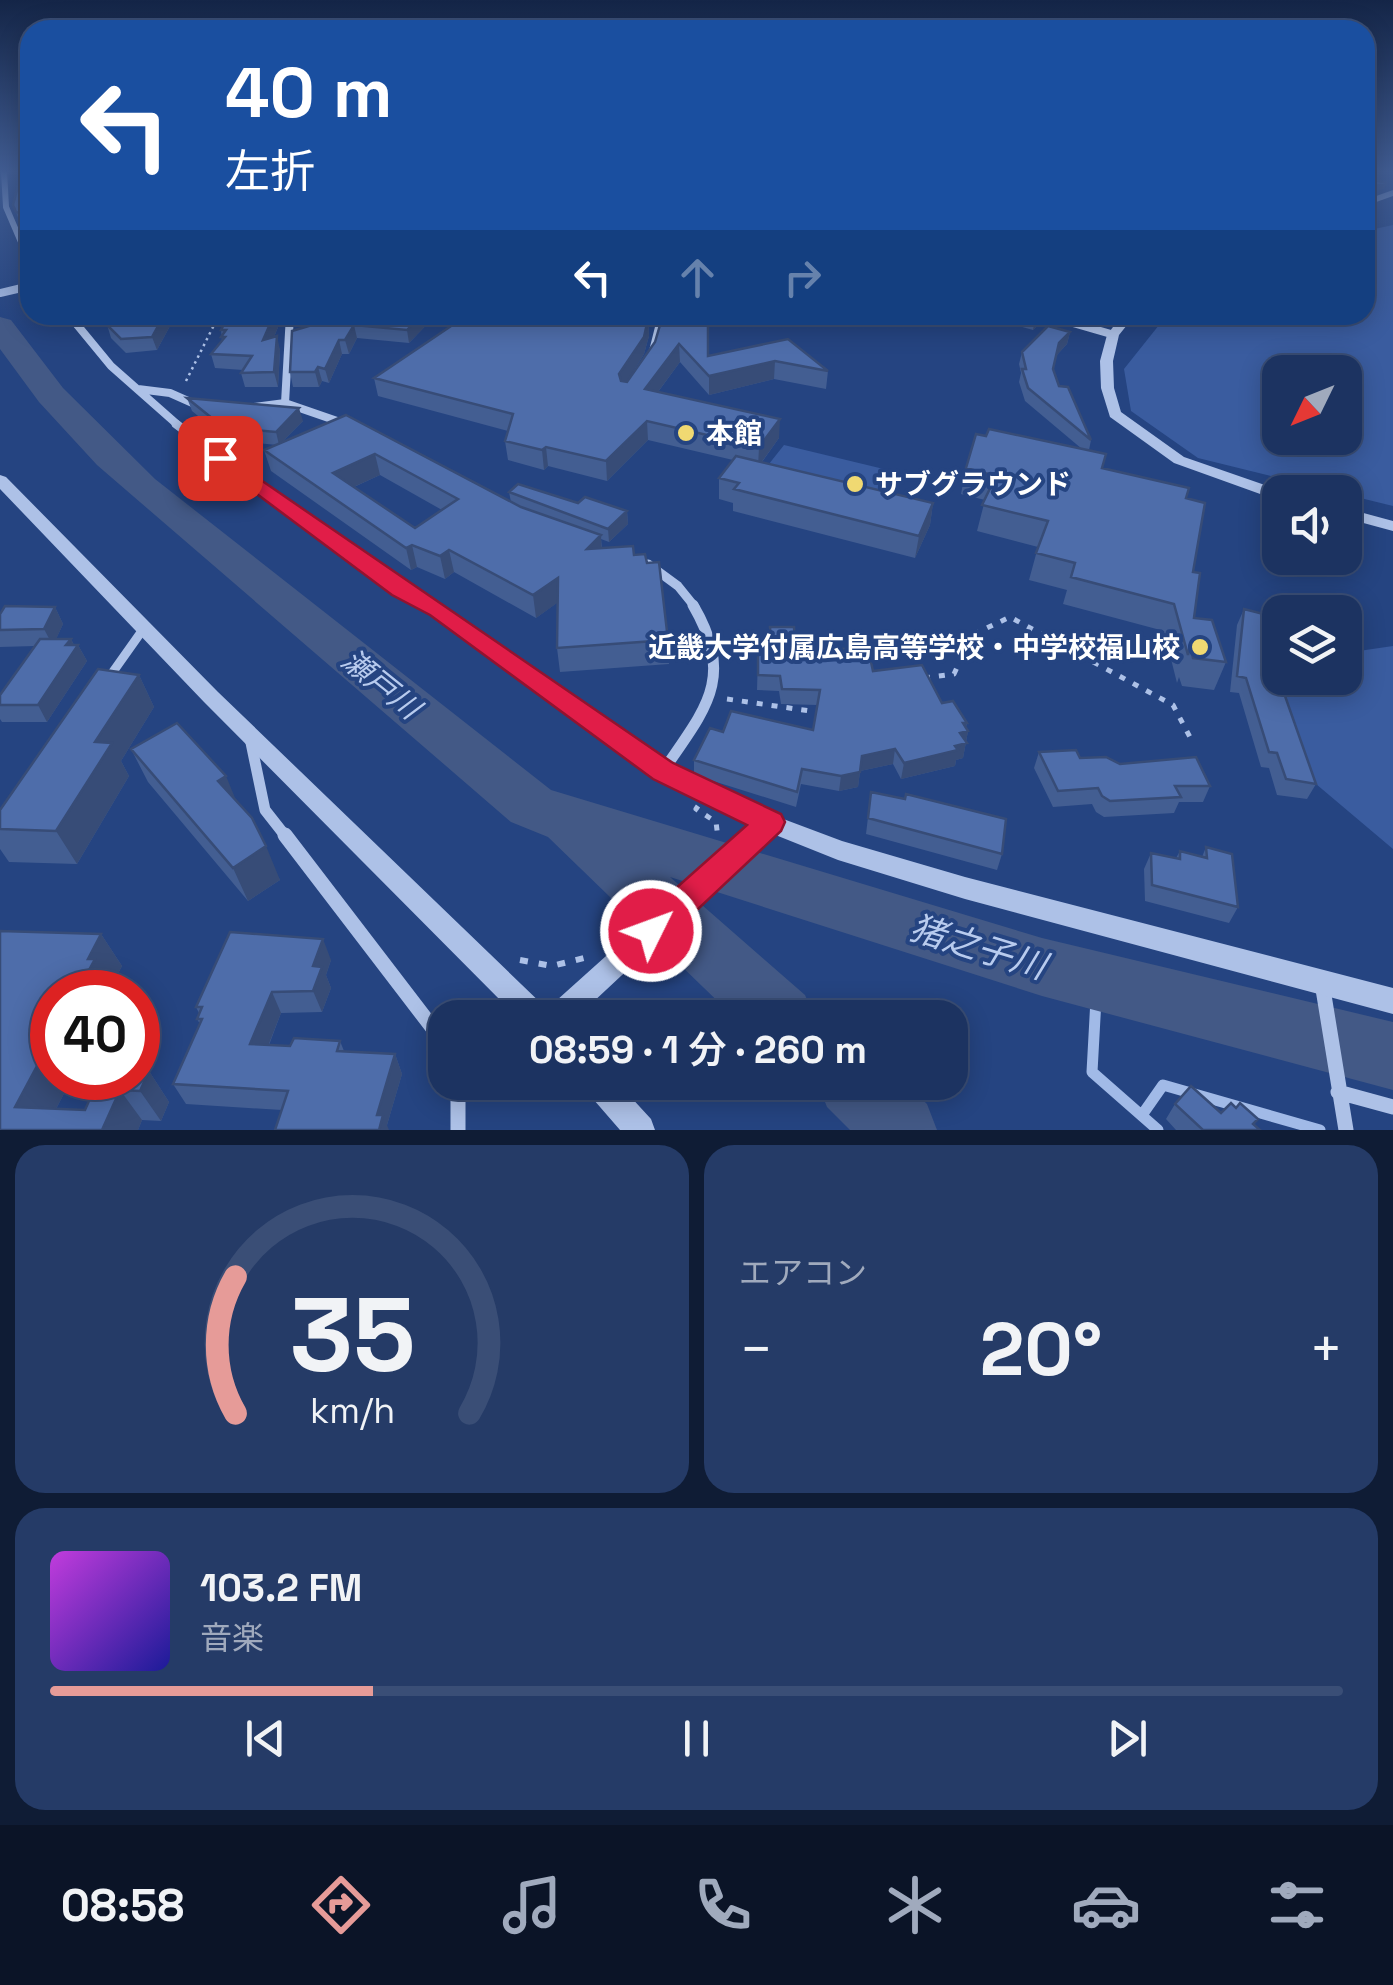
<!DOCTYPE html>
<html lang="ja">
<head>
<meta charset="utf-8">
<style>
  body { margin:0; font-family:"Space Grotesk","Noto Sans JP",sans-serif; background:#253b67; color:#f1f3f6; height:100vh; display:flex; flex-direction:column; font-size:38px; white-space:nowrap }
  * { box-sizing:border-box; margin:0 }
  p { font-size:32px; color:#a0aabd }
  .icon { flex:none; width:55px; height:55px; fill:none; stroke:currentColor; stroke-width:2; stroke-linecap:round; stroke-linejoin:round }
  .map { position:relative; height:1130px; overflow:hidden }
  .side { display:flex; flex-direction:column; gap:15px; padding:15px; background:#0f1c35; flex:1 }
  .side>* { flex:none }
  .hud { position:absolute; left:20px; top:20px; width:1355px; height:305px; border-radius:30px; box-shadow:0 5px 25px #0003,0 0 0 2px #3a4e76; background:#1a4fa0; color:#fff; overflow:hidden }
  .needle { width:65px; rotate:227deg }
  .controls { position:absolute; left:1262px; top:355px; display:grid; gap:20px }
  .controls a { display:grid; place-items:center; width:100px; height:100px; border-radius:20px; background:#1c3361; box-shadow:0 5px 25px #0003,0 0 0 2px #3a4e76; font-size:50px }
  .speed { position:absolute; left:30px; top:970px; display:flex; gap:20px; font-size:50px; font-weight:700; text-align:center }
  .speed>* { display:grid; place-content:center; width:130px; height:130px; border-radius:50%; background:#1c3361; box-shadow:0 5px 25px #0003,0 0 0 2px #3a4e76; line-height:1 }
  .speed .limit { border:15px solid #d22; background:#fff; color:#111 }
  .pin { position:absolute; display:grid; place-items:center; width:85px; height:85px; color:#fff; margin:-42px; border-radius:20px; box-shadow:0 5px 15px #0006 }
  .me { position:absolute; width:110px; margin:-55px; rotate:48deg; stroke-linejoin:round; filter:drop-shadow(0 0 8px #0008) }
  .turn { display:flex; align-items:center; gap:35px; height:210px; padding:0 40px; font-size:45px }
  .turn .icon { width:130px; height:130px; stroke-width:2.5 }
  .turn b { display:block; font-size:70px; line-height:85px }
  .lanes { display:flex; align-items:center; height:95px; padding:0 40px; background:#0003; justify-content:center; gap:50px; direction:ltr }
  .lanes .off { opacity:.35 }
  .big { font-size:75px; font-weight:600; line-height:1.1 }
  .side .card { flex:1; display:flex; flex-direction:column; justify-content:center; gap:15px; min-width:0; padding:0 35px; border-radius:30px; background:#253b67 }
  .side .dial { align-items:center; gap:0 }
  .dial svg { height:260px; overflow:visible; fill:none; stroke:#3a4e76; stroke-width:7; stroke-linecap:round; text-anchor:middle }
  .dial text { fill:#f1f3f6; stroke:none }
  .song { display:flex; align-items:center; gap:30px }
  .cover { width:120px; height:120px; border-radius:15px; background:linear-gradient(135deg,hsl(290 70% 55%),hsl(240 70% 35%)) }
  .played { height:10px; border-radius:5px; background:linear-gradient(90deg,#e69b98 25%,#3a4e76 25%) }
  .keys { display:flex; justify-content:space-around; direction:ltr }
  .heat { display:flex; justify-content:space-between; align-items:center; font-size:55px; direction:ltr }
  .side .tiles { flex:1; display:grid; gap:15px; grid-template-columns:1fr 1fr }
  .card:last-child { grid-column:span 2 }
  .trip { position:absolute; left:428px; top:1000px; width:540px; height:100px; border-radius:30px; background:#1c3361; box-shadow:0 5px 25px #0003,0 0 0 2px #3a4e76; font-weight:600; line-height:100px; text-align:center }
  .tab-bar { display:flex; height:160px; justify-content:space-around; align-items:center; background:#0b1427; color:#a0aabd }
  .tab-bar .icon { width:70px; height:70px }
  .tab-bar .on { color:#e69b98 }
  .tab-bar b { font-size:45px; color:#f1f3f6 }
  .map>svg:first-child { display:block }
  .green { fill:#3a5c9f; fill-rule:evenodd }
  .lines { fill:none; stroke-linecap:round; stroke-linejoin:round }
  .stream { stroke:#a1bae7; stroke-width:11 }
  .river { fill:#435986; fill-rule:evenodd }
  .path-far2 { stroke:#adc1e7; stroke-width:2.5; stroke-dasharray:2.5 4; stroke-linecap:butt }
  .path-far1 { stroke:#adc1e7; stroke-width:5; stroke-dasharray:6 9; stroke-linecap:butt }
  .path { stroke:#adc1e7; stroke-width:6; stroke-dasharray:8 11; stroke-linecap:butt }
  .service-far1 { stroke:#adc1e7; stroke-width:5 }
  .service { stroke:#adc1e7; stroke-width:9 }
  .minor-far4 { stroke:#adc1e7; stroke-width:6 }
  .minor-far3 { stroke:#adc1e7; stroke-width:8 }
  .minor-far2 { stroke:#adc1e7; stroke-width:9 }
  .minor-far1 { stroke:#adc1e7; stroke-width:11 }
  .minor { stroke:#adc1e7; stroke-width:15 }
  .tertiary { fill:#adc1e7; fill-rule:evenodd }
  .wall { fill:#435e92; fill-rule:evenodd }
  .shaded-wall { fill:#374c77 }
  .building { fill:#4e6daa; stroke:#374c77; stroke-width:2.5; fill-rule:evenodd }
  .route { fill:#e11d48; stroke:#92132f; stroke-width:2.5 }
  .poi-dot { fill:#f0d972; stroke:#254481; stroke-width:4 }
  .labels { text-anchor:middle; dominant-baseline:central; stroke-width:8; stroke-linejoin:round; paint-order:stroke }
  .poi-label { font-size:28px; font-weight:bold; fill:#fff; stroke:#254481; text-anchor:start }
  .water-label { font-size:30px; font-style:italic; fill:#b8cbee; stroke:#254481 }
  .near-water-label { font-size:35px; font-style:italic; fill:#b8cbee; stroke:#254481 }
</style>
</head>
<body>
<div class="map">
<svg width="1393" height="1130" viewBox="0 0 1393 1130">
  <rect width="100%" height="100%" fill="#254481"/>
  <path class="green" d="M1393,225V506L1198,458L1131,411L1124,369L1167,315H1365V231ZM1280,372H1345V438H1280Z
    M784,445L892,471L877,497L765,469Z
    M1276,639L1280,640V678H1345V653L1393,646V849L1303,773L1273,671Z"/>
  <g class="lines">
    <path class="stream" d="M1097,981L1092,1072L1158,1130
      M1142,1115L1163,1085L1320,1130"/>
    <path class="river" d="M0,317L11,320L63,388L155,479L551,790L1042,938L1393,1022V1090L1042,996L670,877L805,995L815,1018H735L548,837L511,822L97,465L39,402L0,349Z
      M817,1082H903L927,1104L937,1130H850L827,1107Z"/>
    <path class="path-far2" d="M186,381L219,315"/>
    <path class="path-far1" d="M924,678L954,674L972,635L1010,617L1173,705L1191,739
      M727,699L817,712
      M698,806L696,809L716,822L718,838"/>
    <path class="path" d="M520,960L552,966L584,958"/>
    <path class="service-far1" d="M651,353L659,321L655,315"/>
    <path class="service" d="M110,676L144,628"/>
    <path class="minor-far4" d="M4,171L6,207L30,263"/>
    <path class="minor-far3" d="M0,293L30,286
      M69,315L111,366L179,426
      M1065,315L1066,321L1111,334
      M138,389L170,393L197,405
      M285,403L290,315
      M254,407L285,403L343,423"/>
    <path class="minor-far2" d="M176,424L351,555L433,607
      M648,564L678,586L695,607"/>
    <path class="minor-far1" d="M429,605L663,771L769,822
      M250,738L265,810L287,838
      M663,771C705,709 736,679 693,605"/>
    <path class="minor" d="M285,835L445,1044
      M1322,983L1346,1130
      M458,1082V1130
      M1338,1092L1393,1107"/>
    <path class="tertiary" d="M1393,190V196L1365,206V200Z
      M1122,315H1135L1119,335L1113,361L1114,388L1121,412L1184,457L1285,492H1280V501L1174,463L1110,417L1101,388L1100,361L1107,335Z
      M0,475L6,477L218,692L547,1009L762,816L770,814L842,841L965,877L1393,988V1014L965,899L838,860L773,834L576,1018H518L204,702L0,489Z
      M1345,508L1393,521V531L1345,518Z
      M583,1082H617L651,1119L655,1130H620L587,1092Z"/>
  </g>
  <path class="wall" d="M30,171V224L19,220L13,205Z
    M82,315H176L157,350L126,353L111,338L106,321L85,323Z
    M229,315H283L274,337L280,350L278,387H245L241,373L243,370L215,368L211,354L222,341L221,330Z
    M326,315H436L409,343L357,338L349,354H342L329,383L322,381L319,387H293L290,372L316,324Z
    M716,315L708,329V356L788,339L828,371L826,389L774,379L709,395L680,362L658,392L779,438L762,462L933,503L930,525L915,558L733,511V503L719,499V478L733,460L648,440L607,481L548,466L544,470L508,460L505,441L508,431L378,396L374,378L480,324L585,317L648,319L649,336L644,354L627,382Z
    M979,315H1048L1033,330Z
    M1070,332L1067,344L1056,356L1053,369L1059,386L1091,440L1089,450L1102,469L1186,498L1193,572L1194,618L1226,662L1214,690L1182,686L1179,677L1177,683L1164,631L1063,604L1067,590L1029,580L1038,547L977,531L985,500L961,494L966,468L1082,449L1025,401L1019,382L1021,373L1019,364L1022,352Z
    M187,398L303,421L281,443L346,415L511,502L509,492L627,511L628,524L609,542L601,539L602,548L634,555L647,563L668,640L669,664L560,672L557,648L558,602L536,618L454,572L445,579L417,567L411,570L271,471L264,450L277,445L227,440L192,411ZM380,475L442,510L415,528L354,487Z
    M55,607L63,624L56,639H71L74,645H78L87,661L47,722H2L0,719V695L35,646L0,647V614Z
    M1244,609L1272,659L1316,784L1307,799L1277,795L1269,768L1261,767L1239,693L1230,692L1237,625Z
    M770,627L796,659H838L840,649L873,671L942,703L967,723L966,727L968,731L963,758L956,760L955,766L901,779L893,764L860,771L858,787L839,791L801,784L796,807L694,775V760L723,732L813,730L817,705L781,704L779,691L757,690L758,654H770Z
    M139,675L154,707L121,761L129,776L77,864L9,862L0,849V810Z
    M131,749L237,801L280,880L248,901L148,782Z
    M1039,752L1120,764L1210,786L1203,802H1179L1174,813L1104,817L1096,812L1092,804L1053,807L1034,768Z
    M871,792L905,799L1002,854L997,870L866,834Z
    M1206,847L1238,907L1229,923L1145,901L1144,869L1151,853L1176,858L1180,851L1202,857Z
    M0,931L101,934L122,966L112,985L115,992H52V1078H72L56,1109L85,1110L99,1078H138V1071H149L169,1102L161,1121L142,1120L138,1130H0Z
    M331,960L326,975L331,988L322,1012L281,1013L269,1045L290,1046L340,1041L344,1051L395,1054L402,1074L387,1125L282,1110L186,1104L173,1084L200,1024L197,1019L199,1013L196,1007Z
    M1175,1104L1221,1113L1236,1108L1258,1119L1254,1125L1260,1130H1176L1166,1119Z"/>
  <path class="shaded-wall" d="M1387,183L1384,189L1365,193V188Z
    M164,315H176L157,350L152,337Z
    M274,315H283L267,354L263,340Z
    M421,315H436L409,343L407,330Z
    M708,315H716L708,329Z
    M1039,315H1048L1033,330L1035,319Z
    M648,319L649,336L644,354L620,393L619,374Z
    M354,325L357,338L349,354L345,340Z
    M1070,332L1067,344L1056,356L1059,343Z
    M277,336L280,350L278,387L274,372Z
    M339,340L342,354L329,383L325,369Z
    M679,344L680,362L646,408L645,389Z
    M775,361L774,379L709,395V376Z
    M318,367L322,381L319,387L315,372Z
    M299,408L303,421L279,445L276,432Z
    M780,419L779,438L758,467L759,447Z
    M647,421L648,440L607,481L606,461Z
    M546,447L548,466L544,470L542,450Z
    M375,454L380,475L338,494L333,473Z
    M933,503L930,525L915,558L919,536Z
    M627,511L628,524L609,542L608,529Z
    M601,535L602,557L587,549Z
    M412,545L417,567L411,570L406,548Z
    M449,550L454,572L445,579L440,556Z
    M558,578L560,601L536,618L533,595Z
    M55,607L63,624L53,646L44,629Z
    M71,639L76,649L78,645L87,661L47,722L38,705Z
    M139,675L154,707L121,761L129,776L77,864L56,831L95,742Z
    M963,723H967L964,732L968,731L963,758L956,760L955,766L901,779L904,763Z
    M895,749L893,764L860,771L862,756Z
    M860,772L858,787L839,791L841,776Z
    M226,776L240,810L218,781Z
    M266,846L280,880L248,901L233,868Z
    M101,934L122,966L112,985L116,991L115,992H77L88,959Z
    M323,939L331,960L326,975L331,988L322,1012L313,991V966Z
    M272,992L281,1013L261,1064L250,1044Z
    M52,1038V1078H72L45,1130L15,1107Z
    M395,1054L402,1074L387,1125L389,1130H379L377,1115Z
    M149,1071L169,1102L161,1121L140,1091Z
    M120,1090L142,1120L138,1130H102Z"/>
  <path class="building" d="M22,171H30V216L16,212L13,205Z
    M1365,178L1387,183L1365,188Z
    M106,315H164L152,337L121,339L106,324Z
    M229,315H274L263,340L277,336L274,372L241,373L252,356L211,354L225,337H221L226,330H221Z
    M326,315H421L407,330L354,325L345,340H339L325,369L318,367L315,372H290L292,331L316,324Z
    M492,315H575L585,317L587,315H634L648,319L644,337L619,374L621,381L627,382L655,342L663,315H708V356L788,339L828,371L775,361L709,376L679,344L645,389L780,419L759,447L647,421L606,461L546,447L542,450L505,441L513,414L374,378L460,320L480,324Z
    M1019,315H1039L1035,319Z
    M1048,326L1070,332L1059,343L1053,369L1059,386L1068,387L1091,440L1028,388L1022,369H1026L1022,352Z
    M187,398L299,408L276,432L223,427Z
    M346,415L521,507L601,535L587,549L633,546L634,555L645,554L647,563L659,562L668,640L557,648L558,578L533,595L449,550L440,556L412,545L406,548L264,450ZM375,454L458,499L415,528L333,473Z
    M989,429L1106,454L1102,468L1189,488L1186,498L1205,503L1193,572L1200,573L1194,618L1212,620L1226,662L1193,658L1190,646L1188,655L1174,604L1071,577L1075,563L1036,553L1048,521L982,505L996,476L966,468L976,434L986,436Z
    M736,456L933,503L919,536L734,489L739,483L719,478Z
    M518,484L578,503L585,497L627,511L608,529L509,492Z
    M5,606L55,607L44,629L0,630V614Z
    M1244,609L1275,617L1272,659L1316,784L1286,779L1277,753L1269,752L1246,678L1237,676Z
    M770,627H794L796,659H841L840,649L868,648L873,671L922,665L942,703L953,701L967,723H963L968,731L960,733L967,743L955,746L958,750L904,763L895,749L862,756L860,772L841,776L802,769L797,792L694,760L710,728L723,732L731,711L813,730L820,690L782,689L780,676L758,675V654H772Z
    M40,639H71L66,645H78L38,705H0V695Z
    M98,669L139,675L95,742L112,743L56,831L0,829V810Z
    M177,723L226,776L218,781L252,818L266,846L233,868L131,749Z
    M1076,750L1080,758L1106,757L1120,764L1196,757L1210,786H1175L1181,797L1110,801L1102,796L1098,788L1058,791L1039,752Z
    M871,792L905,799L906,794L1006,819L1002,854L868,818Z
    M1206,847L1232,854L1238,907L1152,885L1151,853L1180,859V851L1207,858Z
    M0,931L101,934L88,959H95L77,992H52V1038L15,1107L85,1110L99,1078H138V1071H149L140,1091L120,1090L102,1130H0Z
    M230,932L323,939L313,966L322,967L313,991L272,992L250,1044L290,1046L294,1038L340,1041L337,1051L395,1054L377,1115H383L379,1130H275L288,1091L173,1084L202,1019H197L202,1007H196Z
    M1191,1086L1221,1113L1231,1103L1236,1108L1240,1103L1258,1119L1253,1124L1260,1130H1203L1175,1104Z"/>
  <linearGradient id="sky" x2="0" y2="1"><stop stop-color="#142547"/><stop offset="0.52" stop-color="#405c92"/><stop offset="1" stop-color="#405c92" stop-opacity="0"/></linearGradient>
  <rect width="1393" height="329" fill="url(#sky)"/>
  <path class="route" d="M220,452L673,763L781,814L785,822L781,831L663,942L651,946L639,942L634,931L639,921L747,825L653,779L430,615L392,595L214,462V454Z"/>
  <g class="poi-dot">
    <circle cx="686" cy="433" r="10"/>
    <circle cx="855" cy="484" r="10"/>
    <circle cx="1200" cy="647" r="10"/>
  </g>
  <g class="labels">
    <g class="poi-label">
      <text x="706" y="433">本館</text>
      <text x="875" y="484">サブグラウンド</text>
      <text x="1180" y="647" text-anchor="end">近畿大学付属広島高等学校・中学校福山校</text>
    </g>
    <g class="water-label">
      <text transform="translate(381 684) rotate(39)">瀬戸川</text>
    </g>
    <g class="near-water-label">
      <text transform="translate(978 947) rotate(17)">猪之子川</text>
    </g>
  </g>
</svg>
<div class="controls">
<a><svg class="needle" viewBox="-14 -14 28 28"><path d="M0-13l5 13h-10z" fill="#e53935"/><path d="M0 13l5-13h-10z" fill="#a0aabd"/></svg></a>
<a><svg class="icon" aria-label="sound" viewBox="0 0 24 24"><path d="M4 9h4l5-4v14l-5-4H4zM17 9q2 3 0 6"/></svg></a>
<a><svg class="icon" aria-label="layers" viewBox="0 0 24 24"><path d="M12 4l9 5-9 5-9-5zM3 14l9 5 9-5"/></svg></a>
</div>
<div class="speed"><div class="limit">40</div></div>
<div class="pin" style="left:220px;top:458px;background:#d93025"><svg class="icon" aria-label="arrive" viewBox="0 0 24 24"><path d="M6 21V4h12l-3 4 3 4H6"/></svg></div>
<svg class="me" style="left:651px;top:931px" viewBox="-20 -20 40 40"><circle r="17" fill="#e11d48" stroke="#fff" stroke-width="3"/><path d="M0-11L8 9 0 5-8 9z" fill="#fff"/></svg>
<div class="trip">08:59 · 1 分 · 260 m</div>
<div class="hud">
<div class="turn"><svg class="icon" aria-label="left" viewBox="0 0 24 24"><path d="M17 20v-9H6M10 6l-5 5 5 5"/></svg><div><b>40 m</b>左折</div></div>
<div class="lanes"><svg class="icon" aria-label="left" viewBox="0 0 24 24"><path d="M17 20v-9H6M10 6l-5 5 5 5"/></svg><svg class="icon off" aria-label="ahead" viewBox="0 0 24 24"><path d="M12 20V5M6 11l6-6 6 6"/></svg><svg class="icon off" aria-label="right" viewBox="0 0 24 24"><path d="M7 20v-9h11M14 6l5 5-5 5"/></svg></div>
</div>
</div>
<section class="side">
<div class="tiles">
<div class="card dial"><svg viewBox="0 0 100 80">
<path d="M14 69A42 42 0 1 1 86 69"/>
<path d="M14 69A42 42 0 0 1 14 27" stroke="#e69b98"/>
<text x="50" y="56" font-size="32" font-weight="700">35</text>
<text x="50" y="72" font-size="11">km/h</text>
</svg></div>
<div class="card"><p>エアコン</p>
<div class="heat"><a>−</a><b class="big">20°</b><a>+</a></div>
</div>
<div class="card">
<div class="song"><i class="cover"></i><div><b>103.2 FM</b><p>音楽</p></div></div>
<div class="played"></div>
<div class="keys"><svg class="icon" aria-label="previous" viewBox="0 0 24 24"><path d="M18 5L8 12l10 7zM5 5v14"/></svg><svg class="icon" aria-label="pause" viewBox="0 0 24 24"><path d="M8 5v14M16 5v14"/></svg><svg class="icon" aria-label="next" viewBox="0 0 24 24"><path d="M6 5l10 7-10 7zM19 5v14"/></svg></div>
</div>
</div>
</section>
<nav class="tab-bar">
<b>08:58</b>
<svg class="icon on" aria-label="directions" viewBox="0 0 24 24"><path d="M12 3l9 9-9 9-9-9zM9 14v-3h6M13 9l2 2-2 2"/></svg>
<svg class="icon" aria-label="music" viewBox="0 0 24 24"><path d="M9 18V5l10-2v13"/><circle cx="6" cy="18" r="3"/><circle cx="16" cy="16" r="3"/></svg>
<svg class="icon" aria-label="phone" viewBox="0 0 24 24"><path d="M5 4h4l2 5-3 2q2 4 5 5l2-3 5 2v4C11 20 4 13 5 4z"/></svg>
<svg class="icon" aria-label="climate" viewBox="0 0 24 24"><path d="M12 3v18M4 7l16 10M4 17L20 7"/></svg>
<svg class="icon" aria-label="car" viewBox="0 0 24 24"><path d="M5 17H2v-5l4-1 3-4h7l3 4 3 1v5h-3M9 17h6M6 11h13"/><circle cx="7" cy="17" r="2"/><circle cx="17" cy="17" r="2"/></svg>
<svg class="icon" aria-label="filters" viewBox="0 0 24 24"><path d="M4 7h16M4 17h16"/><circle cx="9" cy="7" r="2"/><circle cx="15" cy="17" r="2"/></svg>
</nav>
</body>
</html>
